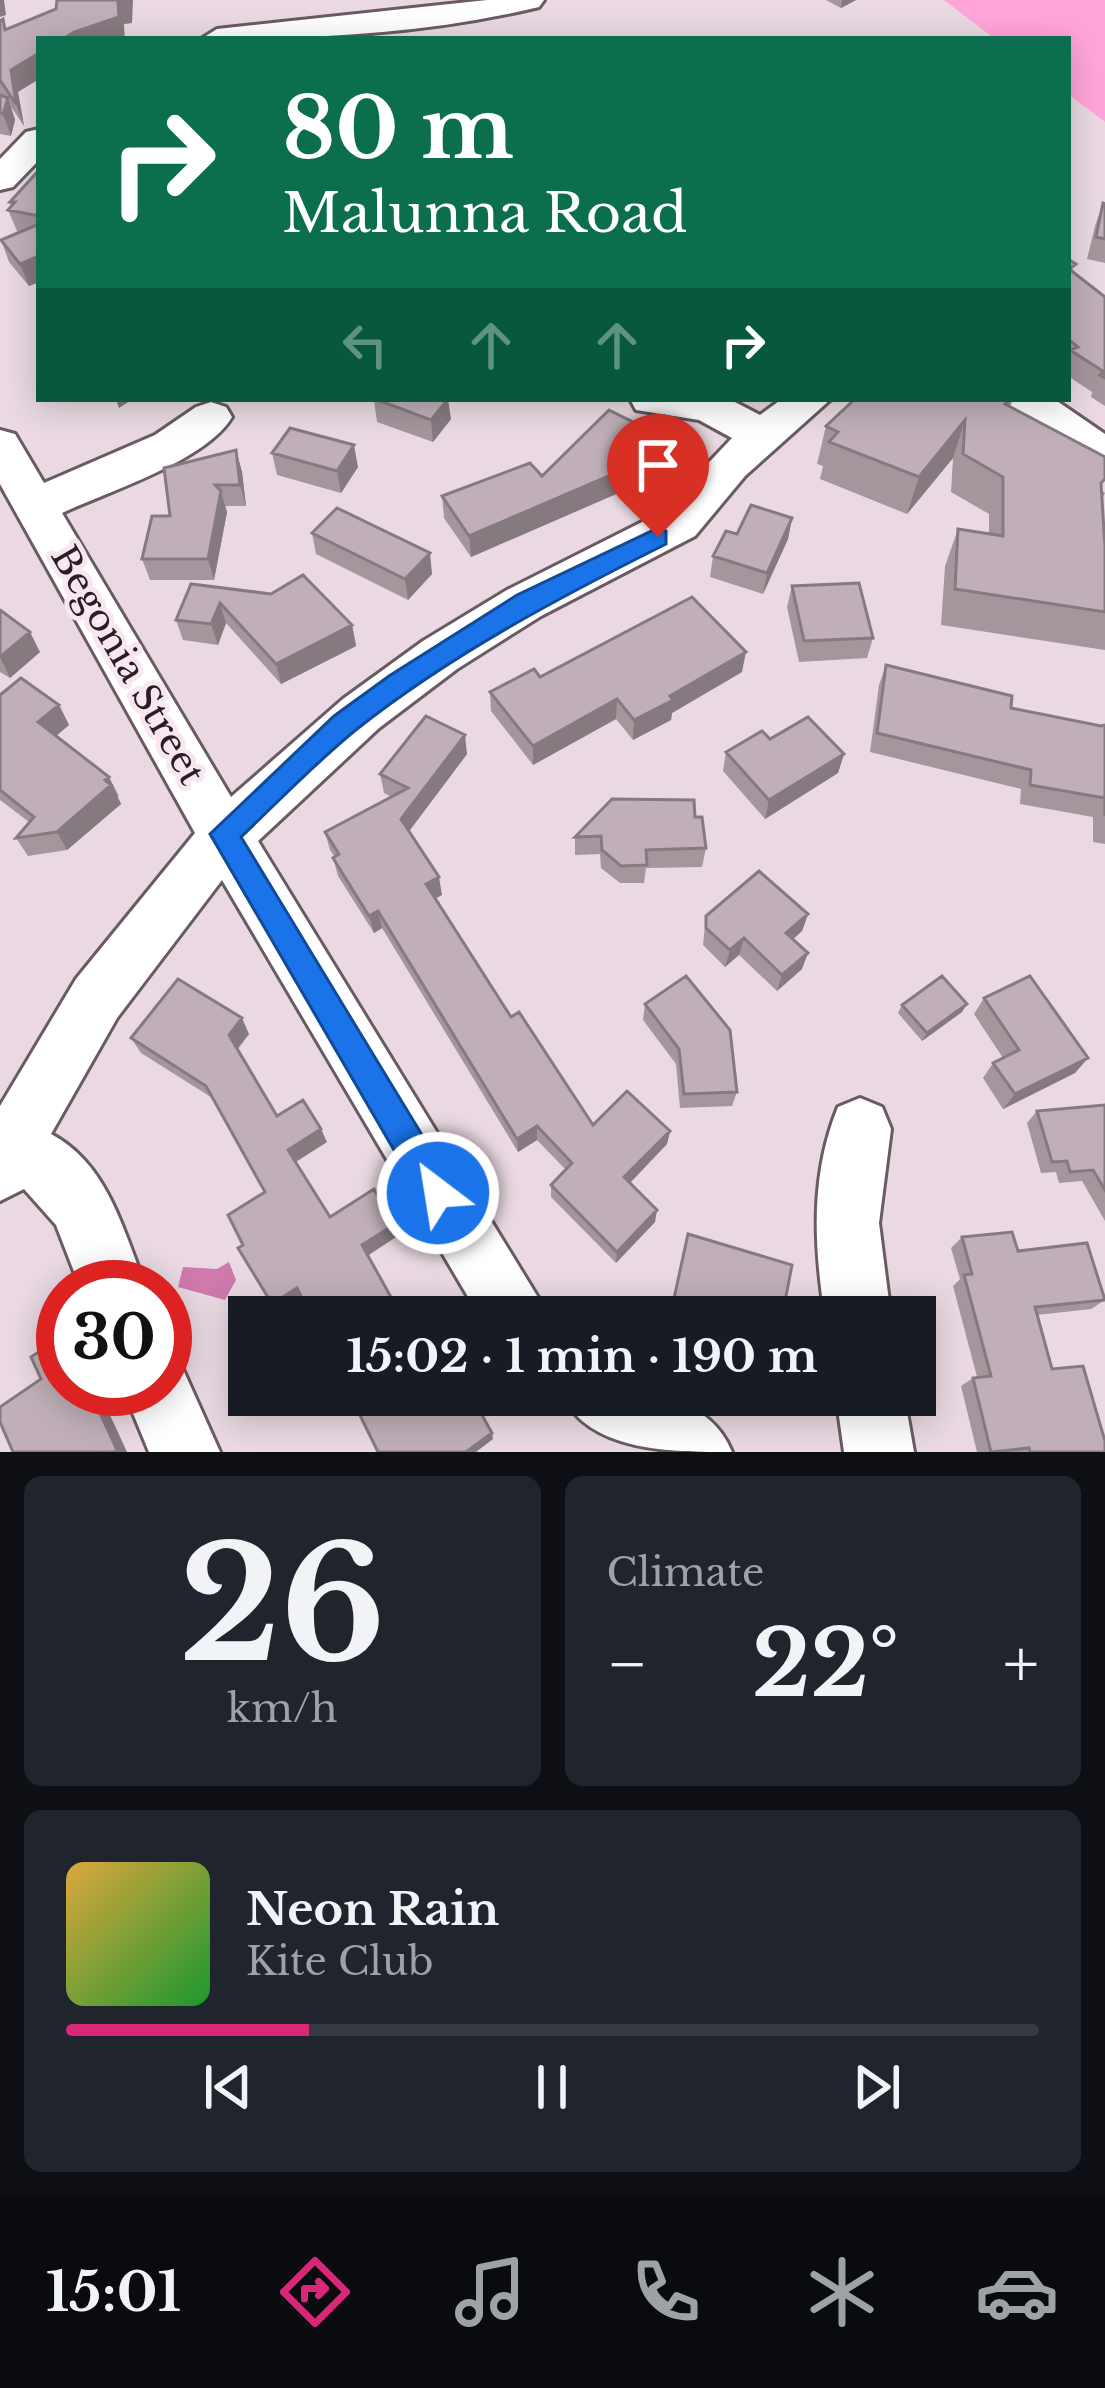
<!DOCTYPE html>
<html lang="en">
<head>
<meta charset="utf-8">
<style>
  body { margin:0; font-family:"Libre Baskerville",serif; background:#20242c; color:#f1f3f6; height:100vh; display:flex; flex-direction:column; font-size:45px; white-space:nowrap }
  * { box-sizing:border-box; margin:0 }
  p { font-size:39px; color:#9ea1a6 }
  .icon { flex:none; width:66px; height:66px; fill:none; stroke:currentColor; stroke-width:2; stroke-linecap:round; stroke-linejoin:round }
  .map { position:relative; height:1452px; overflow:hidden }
  .sheet { display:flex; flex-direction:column; gap:24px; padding:24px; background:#0d0f14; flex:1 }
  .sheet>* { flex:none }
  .top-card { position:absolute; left:36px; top:36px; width:1035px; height:366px; border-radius:0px; box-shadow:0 6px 30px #0003; background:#0b6e4f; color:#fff; overflow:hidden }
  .speed { position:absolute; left:36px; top:1260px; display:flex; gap:24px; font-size:60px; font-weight:700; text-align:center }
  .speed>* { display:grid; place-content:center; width:156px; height:156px; border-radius:50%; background:#171b24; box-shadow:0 6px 30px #0003; line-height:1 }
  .speed .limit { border:18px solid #d22; background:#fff; color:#111 }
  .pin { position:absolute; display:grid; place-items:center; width:102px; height:102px; color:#fff; margin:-123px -51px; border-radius:50% 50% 50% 0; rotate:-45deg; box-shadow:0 0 12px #0007 }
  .pin .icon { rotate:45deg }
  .me { position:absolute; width:132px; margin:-66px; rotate:329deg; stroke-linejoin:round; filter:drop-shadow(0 0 9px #0008) }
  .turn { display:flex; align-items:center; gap:42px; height:252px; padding:0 48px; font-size:54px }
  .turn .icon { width:156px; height:156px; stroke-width:2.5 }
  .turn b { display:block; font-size:84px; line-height:102px }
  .lanes { display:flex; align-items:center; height:114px; padding:0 48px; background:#0003; justify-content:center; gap:60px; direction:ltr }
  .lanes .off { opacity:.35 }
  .big { font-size:90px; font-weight:700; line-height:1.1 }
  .sheet .tile { flex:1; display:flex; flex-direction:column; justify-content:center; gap:18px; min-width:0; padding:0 42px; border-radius:18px; background:#20242c }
  .sheet .dial { align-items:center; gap:0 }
  .dial b { font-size:156px; line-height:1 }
  .song { display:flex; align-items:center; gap:36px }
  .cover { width:144px; height:144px; border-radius:18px; background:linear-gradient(135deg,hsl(40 70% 55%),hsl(130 70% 35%)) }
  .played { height:12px; border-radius:6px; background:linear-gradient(90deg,#db2777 25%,#363941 25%) }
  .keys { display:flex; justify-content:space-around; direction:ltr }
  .heat { display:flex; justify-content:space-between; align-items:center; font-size:66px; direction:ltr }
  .sheet .tiles { flex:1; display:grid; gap:24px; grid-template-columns:1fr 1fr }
  .tile:last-child { grid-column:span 2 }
  .trip { position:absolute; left:228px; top:1296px; width:708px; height:120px; border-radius:0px; background:#171b24; box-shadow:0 6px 30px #0003; font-weight:700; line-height:120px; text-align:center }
  .tab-bar { display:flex; height:192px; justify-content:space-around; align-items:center; background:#090b0e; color:#9ea1a6 }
  .tab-bar .icon { width:84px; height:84px }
  .tab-bar .on { color:#db2777 }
  .tab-bar b { font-size:54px; color:#f1f3f6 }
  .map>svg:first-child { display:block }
  .green { fill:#ffa5da }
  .water { fill:#cf79ad }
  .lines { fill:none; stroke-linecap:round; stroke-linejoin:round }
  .minor-casing { stroke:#6a5b63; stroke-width:6 }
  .minor { fill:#fff; fill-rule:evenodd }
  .wall { fill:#a5969e }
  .shaded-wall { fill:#867a81 }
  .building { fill:#c0afb8; stroke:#867a81; stroke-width:3 }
  .route { fill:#1a73e8; stroke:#114b97; stroke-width:3 }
  .labels { text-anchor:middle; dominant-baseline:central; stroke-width:10; stroke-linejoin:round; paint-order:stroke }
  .street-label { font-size:36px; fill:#261f23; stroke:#f8e6f0 }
</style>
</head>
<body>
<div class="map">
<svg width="1105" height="1452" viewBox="0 0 1105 1452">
  <rect width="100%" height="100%" fill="#ead9e2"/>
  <path class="green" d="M944,0H1105V122L1068,94V39H995Z"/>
  <path class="water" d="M229,1262L236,1280L225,1300L178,1287L183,1267L217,1269Z"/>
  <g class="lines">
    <g class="minor-casing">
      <path id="minor" d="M487,0H544L539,7C428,34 315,39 201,39L217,29Z
        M39,129V160L13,187L0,190V159L26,132Z
        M630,399H729L760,415L782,399H831L745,476L695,536L541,616L457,669L379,728L258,841L550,1317H480L222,880L117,1018L51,1134C108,1164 123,1231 146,1287H80L56,1225L24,1189L0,1201V1106L76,979L195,833L0,484V430L15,434L44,483L155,435L196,407L211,402L226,407L232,417C206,461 109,491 62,513L231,797L343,699L423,641L507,590L662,512L732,438L699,420L636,410Z
        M1003,399H1054L1105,434V470L1090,466L1009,409Z
        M860,1098L882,1107L891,1129L879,1223L891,1317H825C814,1245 810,1176 838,1107Z
        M165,1358L181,1365L220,1452H149L123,1389H165Z
        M562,1395C623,1395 704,1384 732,1452C671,1452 590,1452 562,1395Z
        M836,1395H904L914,1452H844Z"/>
    </g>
    <use href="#minor" class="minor"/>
  </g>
  <path class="wall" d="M826,0H856L841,8Z
    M0,21L6,30L132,23L124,24L125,39H39L18,92L24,126L11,107L15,120L11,136L0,134Z
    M39,170V282L29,286L9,262L1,240L18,233L8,210L11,206L10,202Z
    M1103,203L1105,204V263L1087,259L1095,226Z
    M1068,259L1074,272L1105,297V406L1091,397L1092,392L1068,376Z
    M855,399H1013L1010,407L1105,493L1102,499L1105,547V650L941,625L945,566L958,529L989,534V514L951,492L953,458L907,514L820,479L823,466L817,464L826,426Z
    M374,400L451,419L433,442L377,422Z
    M667,439L665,461L636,491L630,488L471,557L444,518L442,496L542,476Z
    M236,450L242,472L246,506H225L227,512L214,580H150L142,559L170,516Z
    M272,453L358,467L341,493L277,475Z
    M792,518L788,539L763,594L710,577L713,556L737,534Z
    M312,533L432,574L408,600L316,554Z
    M191,584L352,625L356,646L281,684L226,623L218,645L183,640L176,620Z
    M792,586L873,638L867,658L799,662L787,607Z
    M0,610L40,652L10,678L0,672Z
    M886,665L1011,708L1101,726L1105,725V844L1093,842V817L1020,804L1021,789L870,752L879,685Z
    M742,672L672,713L671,720L633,740L616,719L533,765L491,711L490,692L540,677Z
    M0,695L59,705L69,725L56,736L109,777L119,796L117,797L121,804L67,850L28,856L16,838L29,822L0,800Z
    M770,739L844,754L838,773L765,819L723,771L726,752Z
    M467,754L409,831L442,895L435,898L511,1017L593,1125L670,1131L667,1144L630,1183L655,1222L616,1263L551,1197V1185L566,1170L537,1140L518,1152L382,928L374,933L338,876L333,858L335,857L330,850L325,832L392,797L384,793L380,774Z
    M695,817L706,848L702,867L646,868L644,883H620L601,868L600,854L575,855V837Z
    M808,914L802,931L793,939L802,969L777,991L739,955L725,967L703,945L706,916Z
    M984,998L1088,1058L1075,1073L1003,1109L983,1078L993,1063L1003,1058L974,1014Z
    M645,1004L737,1092L732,1106L680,1108L676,1064L643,1020Z
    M902,1005L962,1012L922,1041L898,1013Z
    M249,1034L238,1049L277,1116L327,1142L296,1162L330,1217L399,1235L280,1313L243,1245L265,1192L214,1099L141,1053L131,1038Z
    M1105,1105V1221L1082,1181L1059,1183L1056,1172L1041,1173L1027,1123L1037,1111Z
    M688,1234L782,1317H685L670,1312Z
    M962,1237L1018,1251L1105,1300L1091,1309L1037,1315L1052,1369L1105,1452H977L961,1386L973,1378L977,1377L953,1286L960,1279L951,1248Z"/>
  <path class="shaded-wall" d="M0,0H4L6,15L0,17Z
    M126,0H133L132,23L124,24V39H63L118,2Z
    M842,0H856L841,8Z
    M39,53V79L18,92L24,126L16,104L11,70Z
    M8,98L15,120L11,136L3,114Z
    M39,256V282L29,286L20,264Z
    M116,399H133L119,408Z
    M448,399L451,419L433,442L431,420Z
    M965,420L953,458L907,514L919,477Z
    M667,439L665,461L636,491L637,469Z
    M354,445L358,467L341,493L337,471Z
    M236,450L242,472L246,506L240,485Z
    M632,466L630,488L471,557L469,536Z
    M221,491L227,512L214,580L208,559Z
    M792,518L788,539L763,594L767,573Z
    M430,553L432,574L408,600L405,579Z
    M220,603L226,623L218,645L211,624Z
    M352,625L356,646L281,684L276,664Z
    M30,632L40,652L10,678L0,657Z
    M746,652L742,672L672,713L671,720L633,740L634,720L670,696Z
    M617,699L616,719L533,765V746Z
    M59,705L69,725L49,742L38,722Z
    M465,735L467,754L404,838L401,819Z
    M844,754L838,773L765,819L769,800Z
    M109,777L121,804L67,850L57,832Z
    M439,877L442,895L429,902L426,884Z
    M378,911L382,928L374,933L369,916Z
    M808,914L802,931L781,950L786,933Z
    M744,938L739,955L725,967L730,950Z
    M808,953L802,969L777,991L782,975Z
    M967,1004L962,1012L922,1041L927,1033Z
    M242,1018L249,1034L237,1049L229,1035Z
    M1088,1058L1075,1073L1003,1109L1015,1094Z
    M537,1126V1140L518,1152L517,1139Z
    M321,1129L327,1142L295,1162L288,1150Z
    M670,1131L667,1144L623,1190L624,1177Z
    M657,1210L655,1222L616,1263L617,1252Z
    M395,1224L399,1235L367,1256L362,1245Z
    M297,1288L303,1298L280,1313L272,1304Z
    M89,1389H98L127,1452H114Z
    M492,1433L493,1439L476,1452H466Z"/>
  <path class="building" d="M57,0H126L118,2L119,17L74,32L63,39H39V53L11,70L16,104L0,80V21L3,19L5,30L56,9Z
    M0,95L8,98L3,114L0,113Z
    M39,170V216L8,210L15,202H10Z
    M1103,203L1105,204V239L1096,237Z
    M39,224V256L20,264L1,240Z
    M1068,259L1076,264L1069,269L1105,297V378L1100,375L1104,372L1070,350L1078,347L1068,339Z
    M375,399H448L431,420Z
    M855,399H1011L1005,404L1105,457V479L1101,483L1105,547V612L955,589L958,529L1003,536V477L963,454L965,420L919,477L829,442L838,432L826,426Z
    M609,410L667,439L637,469L632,466L469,536L442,496L530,463L542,476Z
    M290,428L354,445L337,471L272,453Z
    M236,450L240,485H215L221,491L208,559H142L152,516H170L164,468Z
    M751,505L792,518L767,573L713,556L726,531L737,534Z
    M337,508L430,553L405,579L312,533Z
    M303,575L352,625L276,664L220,603L211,624L176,620L191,584L271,594Z
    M859,583L873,638L804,641L792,586Z
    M692,597L746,652L670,696L673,700L634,720L617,699L533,746L490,692L534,669L540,677Z
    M0,610L30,632L0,657Z
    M886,665L1012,696L1011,708L1101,726L1105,725V816V798L1030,785L1031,770L877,733Z
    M21,678L59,705L38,722L109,777L105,780L111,785L57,832L16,838L34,817L0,790V695Z
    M426,716L465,735L401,819L439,877L426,884L511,1017L519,1012L593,1125L627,1091L670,1131L624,1177L657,1210L617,1252L551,1185L572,1163L537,1126L517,1139L378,911L369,916L333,858L339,854L325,832L408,788L380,774Z
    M808,717L844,754L769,800L726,752L762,731L770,739Z
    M612,799L694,800L695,817H702L706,848L646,850L647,865L621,866L602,850L601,836L575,837Z
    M759,871L808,914L786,933L808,953L782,975L744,938L730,950L706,928V916Z
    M686,976L730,1030L737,1092L684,1094L679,1049L645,1004Z
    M942,976L967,1004L927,1033L902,1005Z
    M1030,976L1088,1058L1015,1094L993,1063L1019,1050L984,998Z
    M178,979L242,1018L229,1035L277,1116L303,1100L321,1129L288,1150L330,1217L374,1189L395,1224L362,1245L402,1317H311L297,1288L272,1304L238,1248L243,1245L228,1215L265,1192L206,1086L131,1038Z
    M1105,1105V1190L1093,1170L1070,1172L1067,1161L1052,1162L1037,1111Z
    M1012,1232L1018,1251L1087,1243L1105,1300L1035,1307L1052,1369L1083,1366L1105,1441V1452H1030L1029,1448L991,1452L973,1378L991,1376L964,1275L972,1274L962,1237Z
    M688,1234L792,1265L782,1317H720L673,1303Z
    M63,1336V1389H89L117,1450L114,1452H13L0,1422V1407L41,1379L31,1357Z
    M350,1395H471L492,1433L466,1452H378Z"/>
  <path class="route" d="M658,528L666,531V544C558,598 452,654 357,729C316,762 279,801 241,837L450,1181L455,1193L450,1205L438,1210L426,1205L210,834L334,716L389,676L517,595Z"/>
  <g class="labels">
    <g class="street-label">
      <text transform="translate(128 665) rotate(60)">Begonia Street</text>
    </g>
  </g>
</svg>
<div class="speed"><div class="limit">30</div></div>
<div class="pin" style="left:658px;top:537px;background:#d93025"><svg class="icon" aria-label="arrive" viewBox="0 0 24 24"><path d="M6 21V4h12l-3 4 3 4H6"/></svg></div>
<svg class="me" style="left:438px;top:1193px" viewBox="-20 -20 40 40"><circle r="17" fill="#1a73e8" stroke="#fff" stroke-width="3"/><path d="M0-11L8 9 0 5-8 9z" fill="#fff"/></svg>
<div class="trip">15:02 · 1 min · 190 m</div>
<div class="top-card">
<div class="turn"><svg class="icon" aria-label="right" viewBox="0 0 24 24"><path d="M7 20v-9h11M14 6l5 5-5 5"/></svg><div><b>80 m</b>Malunna Road</div></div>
<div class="lanes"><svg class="icon off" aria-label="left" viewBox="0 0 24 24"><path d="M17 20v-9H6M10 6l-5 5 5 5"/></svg><svg class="icon off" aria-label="ahead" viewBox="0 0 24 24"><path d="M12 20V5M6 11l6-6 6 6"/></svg><svg class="icon off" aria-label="ahead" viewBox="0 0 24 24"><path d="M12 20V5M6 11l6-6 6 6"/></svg><svg class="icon" aria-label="right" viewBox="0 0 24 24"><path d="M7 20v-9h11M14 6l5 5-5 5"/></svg></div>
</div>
</div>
<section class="sheet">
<div class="tiles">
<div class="tile dial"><b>26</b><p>km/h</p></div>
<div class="tile"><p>Climate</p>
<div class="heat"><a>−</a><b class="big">22°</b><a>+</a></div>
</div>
<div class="tile">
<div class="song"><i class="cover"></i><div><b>Neon Rain</b><p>Kite Club</p></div></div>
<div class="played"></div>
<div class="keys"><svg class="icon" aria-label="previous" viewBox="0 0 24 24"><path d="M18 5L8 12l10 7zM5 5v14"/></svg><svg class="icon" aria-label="pause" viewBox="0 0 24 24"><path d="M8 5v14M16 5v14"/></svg><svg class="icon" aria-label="next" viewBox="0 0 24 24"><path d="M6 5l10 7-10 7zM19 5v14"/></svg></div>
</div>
</div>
</section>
<nav class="tab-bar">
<b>15:01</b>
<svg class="icon on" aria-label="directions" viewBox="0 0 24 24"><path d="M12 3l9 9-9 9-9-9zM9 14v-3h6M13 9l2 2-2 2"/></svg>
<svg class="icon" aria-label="music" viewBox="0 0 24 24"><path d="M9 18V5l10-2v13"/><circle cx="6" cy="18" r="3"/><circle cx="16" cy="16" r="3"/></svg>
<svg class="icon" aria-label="phone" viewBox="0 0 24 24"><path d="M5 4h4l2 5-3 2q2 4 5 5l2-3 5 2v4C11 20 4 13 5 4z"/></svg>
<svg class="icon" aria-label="climate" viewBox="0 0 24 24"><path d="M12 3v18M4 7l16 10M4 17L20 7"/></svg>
<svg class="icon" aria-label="car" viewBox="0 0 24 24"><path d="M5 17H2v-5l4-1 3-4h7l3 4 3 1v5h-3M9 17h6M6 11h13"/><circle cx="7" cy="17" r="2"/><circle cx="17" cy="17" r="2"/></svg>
</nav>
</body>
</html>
